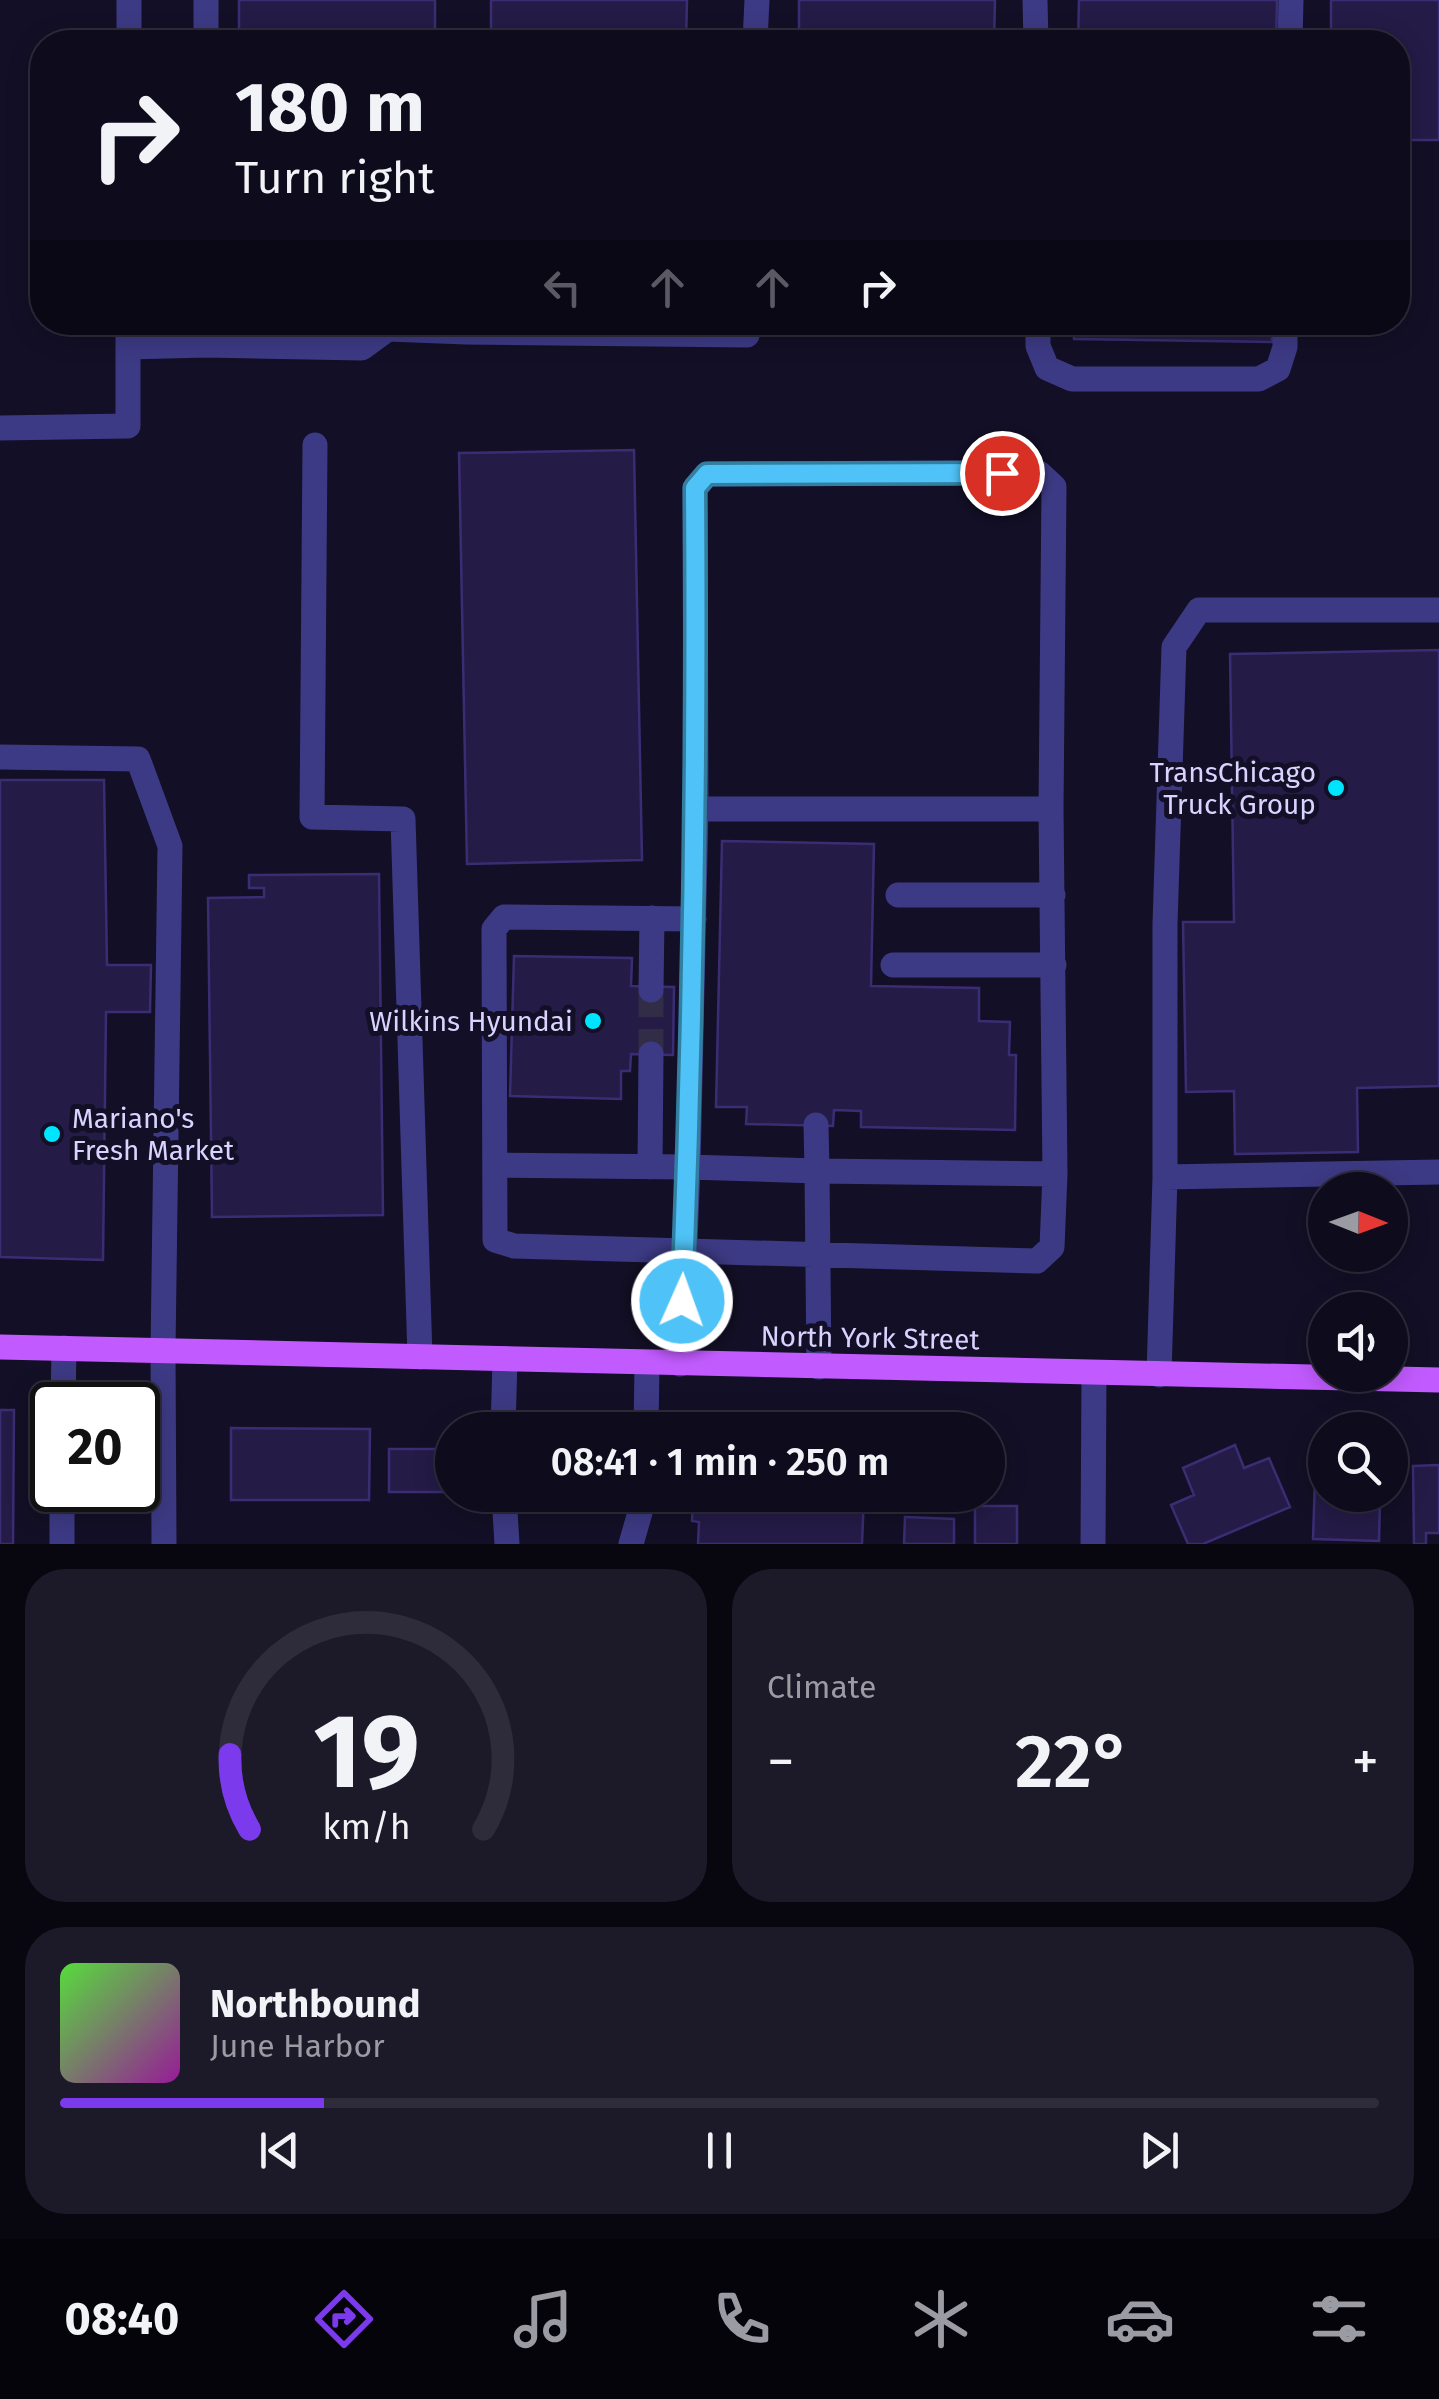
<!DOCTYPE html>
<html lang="en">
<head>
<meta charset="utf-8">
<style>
  body { margin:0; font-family:"Fira Sans",sans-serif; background:#1c1929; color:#f1f3f6; height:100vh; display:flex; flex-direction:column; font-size:38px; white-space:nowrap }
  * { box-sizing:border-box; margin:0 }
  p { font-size:32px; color:#9b9ba3 }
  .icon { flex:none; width:55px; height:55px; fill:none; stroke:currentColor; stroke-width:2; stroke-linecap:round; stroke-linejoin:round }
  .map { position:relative; height:1544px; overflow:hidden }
  .panel { display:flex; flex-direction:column; gap:25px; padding:25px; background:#08060f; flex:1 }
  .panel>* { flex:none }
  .hud { position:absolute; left:30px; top:30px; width:1380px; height:305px; border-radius:40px; box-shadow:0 5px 25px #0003,0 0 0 2px #2e2b3b; background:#0e0b1c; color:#f1f3f6; overflow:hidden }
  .needle { width:65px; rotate:91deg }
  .controls { position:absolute; left:1308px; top:1172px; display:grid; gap:20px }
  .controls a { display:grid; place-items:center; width:100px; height:100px; border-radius:50%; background:#0e0b1c; box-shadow:0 5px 25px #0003,0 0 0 2px #2e2b3b; font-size:50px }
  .speed { position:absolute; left:30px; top:1382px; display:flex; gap:20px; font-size:50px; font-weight:700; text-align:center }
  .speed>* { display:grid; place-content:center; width:130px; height:130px; border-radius:50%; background:#0e0b1c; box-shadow:0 5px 25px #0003,0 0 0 2px #2e2b3b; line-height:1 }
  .speed .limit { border:5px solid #111; border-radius:15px; background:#fff; color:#111 }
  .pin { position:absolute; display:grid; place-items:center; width:85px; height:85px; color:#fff; margin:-42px; border:5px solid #fff; border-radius:50%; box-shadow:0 2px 10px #0007 }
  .me { position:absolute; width:110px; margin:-55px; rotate:2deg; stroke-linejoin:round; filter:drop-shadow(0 0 8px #0008) }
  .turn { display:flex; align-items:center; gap:35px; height:210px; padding:0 40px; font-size:45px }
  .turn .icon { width:130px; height:130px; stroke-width:2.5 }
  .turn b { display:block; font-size:70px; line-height:85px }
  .lanes { display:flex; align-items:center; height:95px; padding:0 40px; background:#0003; justify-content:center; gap:50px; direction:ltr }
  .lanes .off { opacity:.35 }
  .big { font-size:75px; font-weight:600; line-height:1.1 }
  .panel .tile { flex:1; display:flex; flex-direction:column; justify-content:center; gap:15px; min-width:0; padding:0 35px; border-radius:40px; background:#1c1929 }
  .panel .dial { align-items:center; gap:0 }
  .dial svg { height:260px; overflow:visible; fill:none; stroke:#2e2b3b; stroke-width:7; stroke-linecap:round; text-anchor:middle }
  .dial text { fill:#f1f3f6; stroke:none }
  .song { display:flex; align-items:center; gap:30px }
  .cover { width:120px; height:120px; border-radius:15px; background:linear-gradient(135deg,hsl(110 70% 55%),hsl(300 70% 35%)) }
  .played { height:10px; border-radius:5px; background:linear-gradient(90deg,#7c3aed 20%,#2e2b3b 20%) }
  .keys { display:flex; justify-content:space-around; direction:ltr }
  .heat { display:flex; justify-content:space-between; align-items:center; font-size:55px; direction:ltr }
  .panel .tiles { flex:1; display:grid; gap:25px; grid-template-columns:1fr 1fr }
  .tile:last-child { grid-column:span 2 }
  .trip { position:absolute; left:435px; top:1412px; width:570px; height:100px; border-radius:50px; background:#0e0b1c; box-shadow:0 5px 25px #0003,0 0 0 2px #2e2b3b; font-weight:600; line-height:100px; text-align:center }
  .menu { display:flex; height:160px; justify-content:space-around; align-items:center; background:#06040b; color:#9b9ba3 }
  .menu .icon { width:70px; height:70px }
  .menu .current { color:#7c3aed }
  .menu b { font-size:45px; color:#f1f3f6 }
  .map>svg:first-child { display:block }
  .building { fill:#241b47; stroke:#3b2d73; stroke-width:2.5 }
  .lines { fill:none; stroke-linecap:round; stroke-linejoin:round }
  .minor-tunnel { stroke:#312d47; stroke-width:25; stroke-dasharray:25 12; stroke-linecap:butt }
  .minor { stroke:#3d3a85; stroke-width:25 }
  .major { stroke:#c25bff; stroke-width:25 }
  .route-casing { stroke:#337fa1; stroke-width:25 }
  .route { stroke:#4fc3f7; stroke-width:18 }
  .poi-dot { fill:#00e5ff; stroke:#130f26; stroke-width:4 }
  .labels { text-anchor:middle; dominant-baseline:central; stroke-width:10; stroke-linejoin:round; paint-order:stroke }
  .poi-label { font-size:28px; fill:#d9d4ff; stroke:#130f26; text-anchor:end }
  .street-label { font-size:28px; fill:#d9d4ff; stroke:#130f26 }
</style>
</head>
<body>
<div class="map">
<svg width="1439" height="1544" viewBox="0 0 1439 1544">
  <rect width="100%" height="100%" fill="#130f26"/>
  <path class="building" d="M239,0H435V42H239Z
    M491,0H687L686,42H491Z
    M799,0H995L994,42H799Z
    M1079,0H1277L1276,42H1078Z
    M1331,0H1439V140H1398V42H1331Z
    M1074,322H1272V342L1074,339Z
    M634,450L642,860L467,864L459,453Z
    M1439,650V1086L1357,1088L1358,1152L1235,1154L1234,1091L1186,1092L1183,922H1234L1230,654Z
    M0,780H104L107,965H151L150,1012H106L103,1260L0,1257Z
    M722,841L874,844L871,986L979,988V1021L1010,1022L1009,1055H1016L1015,1130L861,1127V1111L834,1110L833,1126L746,1124L747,1107H716Z
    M379,874L383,1215L212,1217L208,898L264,897V888H249V875Z
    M514,956L632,958L631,986L674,987L673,1055L631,1054L630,1071H621V1099L510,1096Z
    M0,1410H14L13,1544H0Z
    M840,1418L872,1419V1430H701V1419L840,1423Z
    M231,1428L370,1429L369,1500H231Z
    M1235,1445L1244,1468L1269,1458L1290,1507L1203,1544H1188L1171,1505L1194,1495L1183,1468Z
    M1316,1448L1325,1449V1495H1353V1499H1380L1379,1541L1313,1539Z
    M389,1449H450V1492H389Z
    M1439,1465V1533H1426V1544H1414L1413,1466Z
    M693,1495H864L862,1544H698L699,1522L692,1521Z
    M975,1506H1017V1544H975Z
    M905,1517L954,1519V1544H904Z"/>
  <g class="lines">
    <path class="minor-tunnel" d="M651,1054V990"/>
    <path class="minor" d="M1035,0L1036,42
      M129,42V0
      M206,42V0
      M755,42L757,0
      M1290,42L1291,0
      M1038,322V346L1047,368L1072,379H1259L1278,369L1285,347V322
      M206,345L362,348L388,329L466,332L747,335V322
      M128,347L206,345V322
      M0,428L128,426V322
      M315,445L312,817L403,819L420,1357
      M0,757L138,759L170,846L163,1350L164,1544
      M696,809H1051
      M898,895H1053
      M694,919L504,917L494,929L495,1240L514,1246L1037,1261L1052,1247L1055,1174
      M893,965H1054
      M651,990L652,918
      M495,1165L688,1167L696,809L695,488L707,474L1039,473L1054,487L1051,809L1055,1174L817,1171L816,1125
      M650,1167L651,1054
      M1165,1177V924L1174,647L1199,610H1439
      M680,1364L688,1167L817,1171L819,1367
      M1159,1375L1165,1177L1439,1172
      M63,1405L64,1348
      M503,1430L505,1359
      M646,1430L647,1363
      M504,1495L507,1544
      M62,1544V1490
      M631,1544L645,1495
      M1093,1544L1094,1374"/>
    <path class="major" d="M0,1347L1439,1380"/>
  </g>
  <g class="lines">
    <g class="route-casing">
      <path id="route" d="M682,1301C693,1030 697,759 695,488L707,474L1002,473"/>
    </g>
    <use href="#route" class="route"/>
  </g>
  <g class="poi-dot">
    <circle cx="1336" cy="788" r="10"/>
    <circle cx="593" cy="1021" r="10"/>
    <circle cx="52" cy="1134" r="10"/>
  </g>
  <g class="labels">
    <g class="poi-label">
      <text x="1316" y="772">TransChicago<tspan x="1316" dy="32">Truck Group</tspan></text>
      <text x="573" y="1021">Wilkins Hyundai</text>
      <text x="72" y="1118" text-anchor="start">Mariano's<tspan x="72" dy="32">Fresh Market</tspan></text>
    </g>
    <g class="street-label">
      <text transform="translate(870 1338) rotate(1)">North York Street</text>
    </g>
  </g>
</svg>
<div class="controls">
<a><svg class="needle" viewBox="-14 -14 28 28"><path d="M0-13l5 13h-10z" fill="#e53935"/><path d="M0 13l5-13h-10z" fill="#9b9ba3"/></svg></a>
<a><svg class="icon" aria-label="sound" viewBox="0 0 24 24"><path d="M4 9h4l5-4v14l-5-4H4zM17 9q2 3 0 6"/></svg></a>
<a><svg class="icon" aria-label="search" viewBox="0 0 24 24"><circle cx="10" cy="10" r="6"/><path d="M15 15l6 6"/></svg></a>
</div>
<div class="speed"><div class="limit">20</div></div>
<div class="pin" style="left:1002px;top:473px;background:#d93025"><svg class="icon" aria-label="arrive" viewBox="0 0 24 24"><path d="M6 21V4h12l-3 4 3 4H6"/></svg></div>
<svg class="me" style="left:682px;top:1301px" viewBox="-20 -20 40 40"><circle r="17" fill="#4fc3f7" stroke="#fff" stroke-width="3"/><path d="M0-11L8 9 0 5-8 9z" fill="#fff"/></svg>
<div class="trip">08:41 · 1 min · 250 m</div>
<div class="hud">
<div class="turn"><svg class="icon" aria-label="right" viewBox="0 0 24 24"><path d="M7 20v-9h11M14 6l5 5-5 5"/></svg><div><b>180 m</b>Turn right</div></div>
<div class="lanes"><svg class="icon off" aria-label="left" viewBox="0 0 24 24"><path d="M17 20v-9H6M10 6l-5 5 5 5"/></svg><svg class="icon off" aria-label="ahead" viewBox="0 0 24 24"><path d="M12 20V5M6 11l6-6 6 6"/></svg><svg class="icon off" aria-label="ahead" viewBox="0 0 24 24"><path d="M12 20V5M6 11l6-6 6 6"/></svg><svg class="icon" aria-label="right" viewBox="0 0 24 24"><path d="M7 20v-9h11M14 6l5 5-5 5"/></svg></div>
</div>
</div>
<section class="panel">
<div class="tiles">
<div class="tile dial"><svg viewBox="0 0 100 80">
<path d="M14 69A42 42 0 1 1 86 69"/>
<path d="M14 69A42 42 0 0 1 8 46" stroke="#7c3aed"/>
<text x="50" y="56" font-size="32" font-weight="700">19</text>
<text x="50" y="72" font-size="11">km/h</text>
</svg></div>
<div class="tile"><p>Climate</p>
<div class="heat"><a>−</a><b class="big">22°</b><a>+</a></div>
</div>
<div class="tile">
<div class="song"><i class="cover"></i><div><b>Northbound</b><p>June Harbor</p></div></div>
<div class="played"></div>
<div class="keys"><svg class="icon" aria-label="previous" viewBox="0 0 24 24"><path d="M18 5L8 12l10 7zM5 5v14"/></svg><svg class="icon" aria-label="pause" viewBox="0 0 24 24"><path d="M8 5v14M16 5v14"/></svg><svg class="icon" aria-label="next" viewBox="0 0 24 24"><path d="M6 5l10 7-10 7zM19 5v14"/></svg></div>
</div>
</div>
</section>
<nav class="menu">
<b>08:40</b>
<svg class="icon current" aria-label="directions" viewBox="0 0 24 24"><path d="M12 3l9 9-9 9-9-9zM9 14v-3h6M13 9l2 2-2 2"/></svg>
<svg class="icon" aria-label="music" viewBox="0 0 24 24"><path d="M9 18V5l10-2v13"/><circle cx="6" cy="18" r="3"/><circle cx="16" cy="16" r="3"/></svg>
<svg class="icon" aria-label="phone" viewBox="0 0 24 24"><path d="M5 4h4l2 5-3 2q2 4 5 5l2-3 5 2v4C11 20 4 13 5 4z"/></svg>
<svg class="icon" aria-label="climate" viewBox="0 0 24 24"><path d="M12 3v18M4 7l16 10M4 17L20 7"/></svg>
<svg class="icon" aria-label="car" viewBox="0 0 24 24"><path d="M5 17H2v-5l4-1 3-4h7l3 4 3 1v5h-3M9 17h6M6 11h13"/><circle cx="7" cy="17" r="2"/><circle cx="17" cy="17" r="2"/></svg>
<svg class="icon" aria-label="filters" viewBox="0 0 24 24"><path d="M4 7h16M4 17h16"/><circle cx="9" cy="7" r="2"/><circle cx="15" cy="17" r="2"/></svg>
</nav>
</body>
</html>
